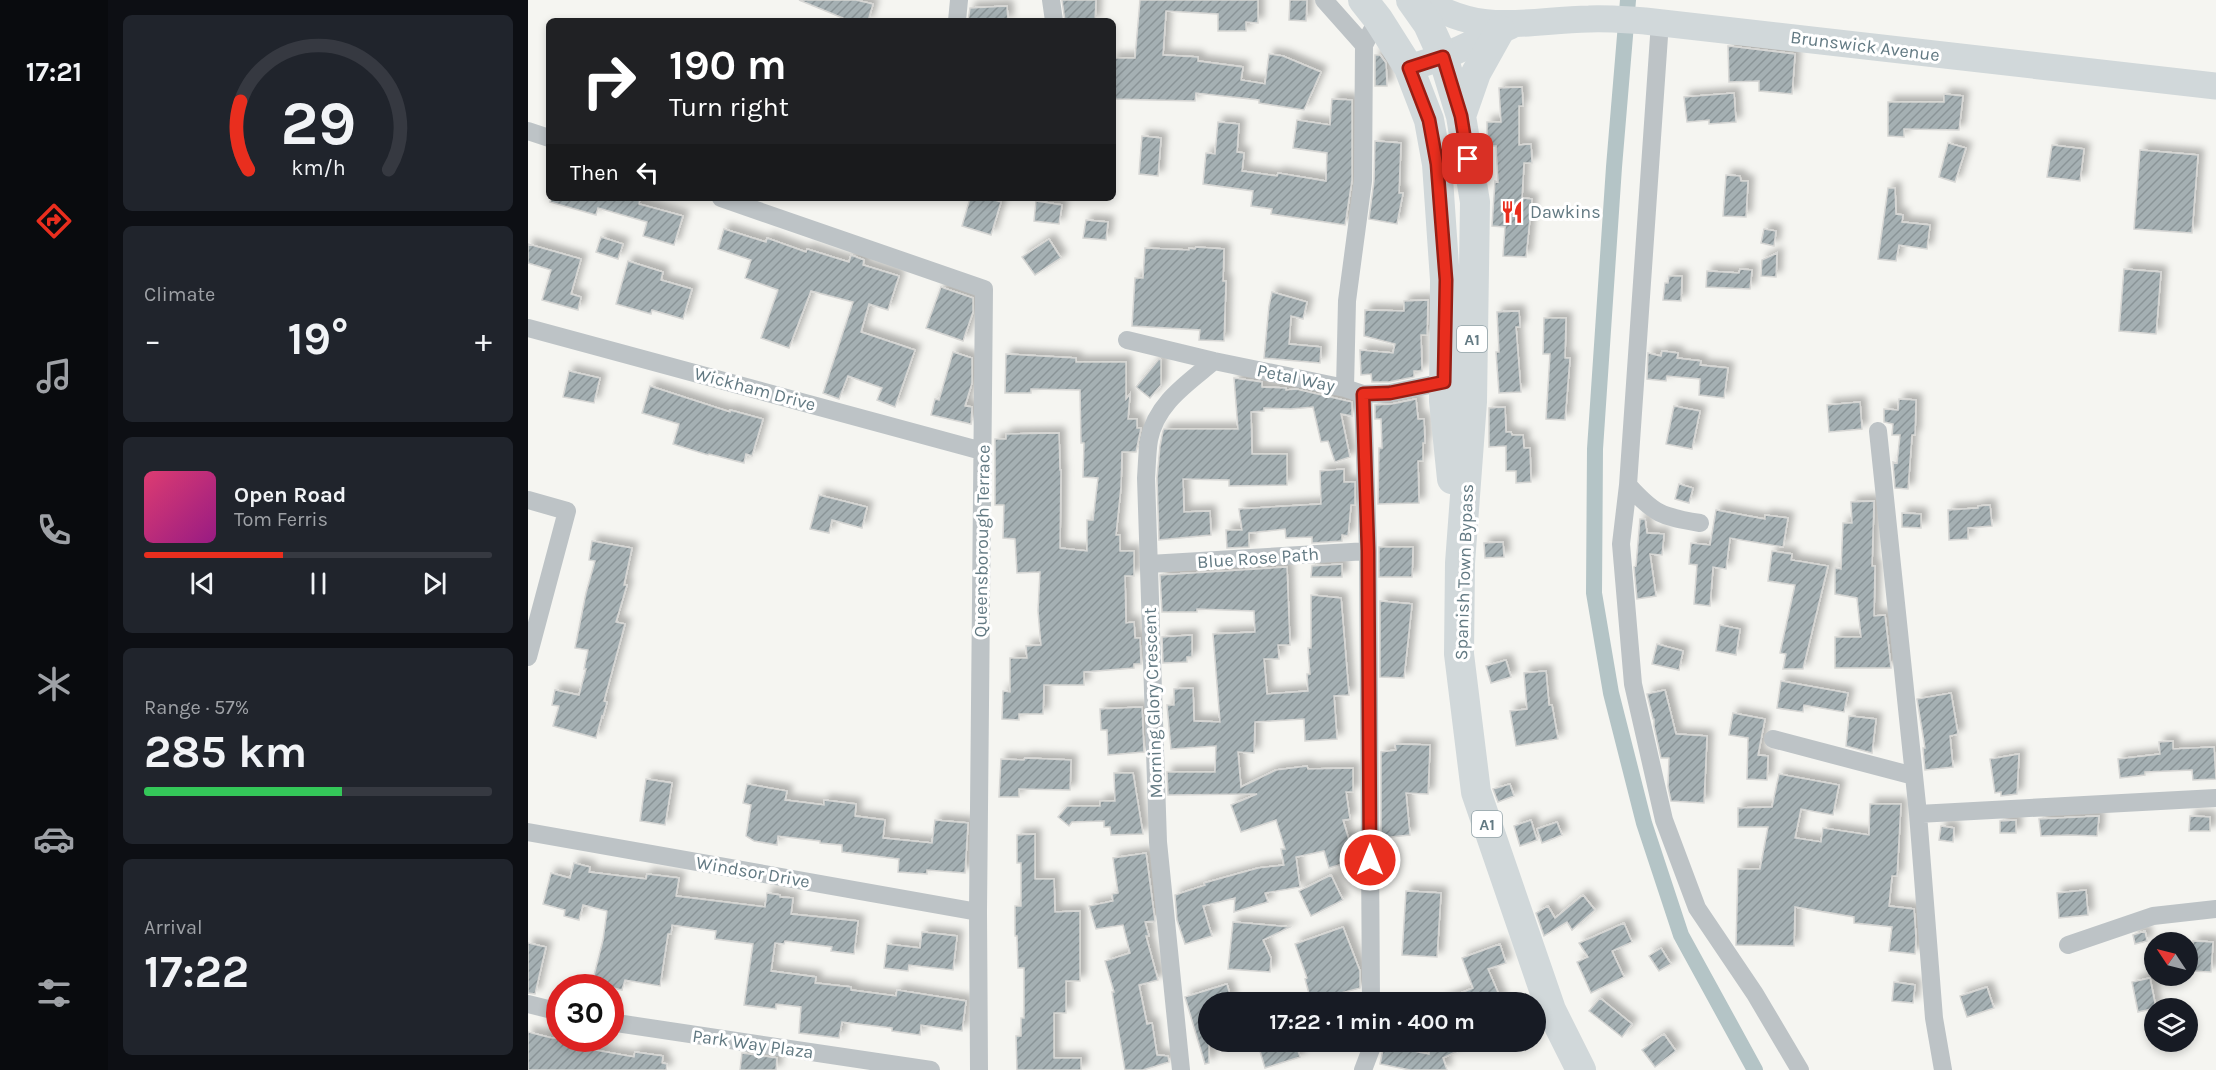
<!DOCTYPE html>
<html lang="en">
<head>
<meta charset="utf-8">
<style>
  body { margin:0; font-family:Karla,sans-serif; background:#20242c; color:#f1f3f6; height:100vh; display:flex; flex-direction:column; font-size:22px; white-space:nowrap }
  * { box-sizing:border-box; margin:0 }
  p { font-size:20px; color:#9ea1a6 }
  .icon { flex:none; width:33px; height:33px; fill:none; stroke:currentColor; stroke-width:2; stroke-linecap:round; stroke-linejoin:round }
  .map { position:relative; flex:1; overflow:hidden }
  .panel { display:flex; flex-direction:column; gap:15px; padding:15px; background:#0d0f14; width:420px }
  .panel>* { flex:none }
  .hud { position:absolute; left:18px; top:18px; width:570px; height:183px; border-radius:9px; box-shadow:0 3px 9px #0003; background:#202124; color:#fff; overflow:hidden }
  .needle { width:39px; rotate:305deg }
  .fabs { position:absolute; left:1616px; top:932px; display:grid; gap:12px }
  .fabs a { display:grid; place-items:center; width:54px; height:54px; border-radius:50%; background:#171b24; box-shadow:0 3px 9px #0003; font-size:30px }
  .speed { position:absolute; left:18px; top:974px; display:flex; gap:12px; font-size:30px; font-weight:700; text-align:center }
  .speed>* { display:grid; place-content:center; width:78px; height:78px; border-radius:50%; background:#171b24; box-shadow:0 3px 9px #0003; line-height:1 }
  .speed .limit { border:9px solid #d22; background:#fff; color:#111 }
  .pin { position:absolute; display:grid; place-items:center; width:51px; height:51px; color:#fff; margin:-26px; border-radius:12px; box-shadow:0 3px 9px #0006 }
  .me { position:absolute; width:66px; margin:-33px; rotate:0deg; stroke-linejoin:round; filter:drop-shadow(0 0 4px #0008) }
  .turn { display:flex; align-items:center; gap:21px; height:126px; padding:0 24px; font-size:27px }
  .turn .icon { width:78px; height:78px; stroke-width:2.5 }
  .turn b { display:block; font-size:42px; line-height:51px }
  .then { display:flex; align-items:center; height:57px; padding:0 24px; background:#0003; gap:12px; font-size:22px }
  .big { font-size:45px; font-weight:700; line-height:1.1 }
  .panel .widget { flex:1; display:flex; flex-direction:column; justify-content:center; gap:9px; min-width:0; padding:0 21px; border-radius:9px; background:#20242c }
  .panel .dial { align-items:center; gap:0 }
  .dial svg { height:156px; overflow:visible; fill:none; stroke:#363941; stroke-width:7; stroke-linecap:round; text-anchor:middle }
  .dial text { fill:#f1f3f6; stroke:none }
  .song { display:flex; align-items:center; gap:18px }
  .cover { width:72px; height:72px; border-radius:9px; background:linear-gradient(135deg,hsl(340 70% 55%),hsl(310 70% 35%)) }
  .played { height:6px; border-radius:3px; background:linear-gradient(90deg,#e92e1e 40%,#363941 40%) }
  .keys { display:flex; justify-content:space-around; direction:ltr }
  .heat { display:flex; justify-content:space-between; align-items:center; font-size:33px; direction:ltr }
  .charge { height:9px; border-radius:4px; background:linear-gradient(90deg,#34c759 57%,#363941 0) }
  .trip { position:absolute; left:670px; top:992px; width:348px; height:60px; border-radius:30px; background:#171b24; box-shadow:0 3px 9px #0003; font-weight:700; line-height:60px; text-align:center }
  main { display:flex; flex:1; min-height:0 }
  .menu { display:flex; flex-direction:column; width:108px; justify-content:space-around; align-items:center; background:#090b0e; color:#9ea1a6 }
  .menu .icon { width:42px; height:42px }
  .menu .current { color:#e92e1e }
  .menu b { font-size:27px; color:#f1f3f6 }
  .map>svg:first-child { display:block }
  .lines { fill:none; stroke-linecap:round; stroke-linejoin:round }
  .canal { stroke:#b4c4c6; stroke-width:16 }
  .building { fill:url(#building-hatch); stroke:#d6d6d4; stroke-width:1.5; filter:url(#shadow) }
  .minor { stroke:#bdc3c6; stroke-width:18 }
  .secondary { stroke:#d1d8da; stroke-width:27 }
  .primary { stroke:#d1d8da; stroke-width:30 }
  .route-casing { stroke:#971e14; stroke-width:15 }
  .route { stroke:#e92e1e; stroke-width:10 }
  .labels { text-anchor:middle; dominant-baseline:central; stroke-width:6; stroke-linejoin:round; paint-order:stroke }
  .shield { fill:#fff; stroke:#92a2a8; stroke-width:1.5 }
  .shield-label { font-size:16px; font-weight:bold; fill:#637a83 }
  .street-label { font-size:18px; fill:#637a83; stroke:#fff }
  .poi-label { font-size:18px; fill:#637a83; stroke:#fff; text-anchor:start }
</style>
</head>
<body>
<main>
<nav class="menu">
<b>17:21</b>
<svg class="icon current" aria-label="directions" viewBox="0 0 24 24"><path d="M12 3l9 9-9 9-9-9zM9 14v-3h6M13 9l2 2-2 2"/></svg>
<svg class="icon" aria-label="music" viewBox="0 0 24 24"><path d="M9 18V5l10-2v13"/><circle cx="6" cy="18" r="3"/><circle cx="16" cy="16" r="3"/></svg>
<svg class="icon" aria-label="phone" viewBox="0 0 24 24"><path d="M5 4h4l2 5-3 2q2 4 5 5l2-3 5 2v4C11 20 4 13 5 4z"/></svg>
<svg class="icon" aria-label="climate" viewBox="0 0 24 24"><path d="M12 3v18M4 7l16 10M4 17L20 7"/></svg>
<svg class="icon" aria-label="car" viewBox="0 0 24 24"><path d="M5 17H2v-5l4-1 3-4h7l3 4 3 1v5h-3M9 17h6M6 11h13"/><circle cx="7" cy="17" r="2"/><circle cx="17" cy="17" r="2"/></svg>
<svg class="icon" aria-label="filters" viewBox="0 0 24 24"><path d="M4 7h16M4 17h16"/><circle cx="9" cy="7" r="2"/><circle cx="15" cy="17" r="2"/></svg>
</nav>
<section class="panel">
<div class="widget dial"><svg viewBox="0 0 100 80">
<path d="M14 69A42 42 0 1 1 86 69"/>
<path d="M14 69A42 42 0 0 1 10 34" stroke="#e92e1e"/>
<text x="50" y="56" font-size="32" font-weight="700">29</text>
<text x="50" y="72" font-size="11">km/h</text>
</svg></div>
<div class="widget"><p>Climate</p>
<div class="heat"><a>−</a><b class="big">19°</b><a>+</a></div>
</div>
<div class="widget">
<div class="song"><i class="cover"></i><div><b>Open Road</b><p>Tom Ferris</p></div></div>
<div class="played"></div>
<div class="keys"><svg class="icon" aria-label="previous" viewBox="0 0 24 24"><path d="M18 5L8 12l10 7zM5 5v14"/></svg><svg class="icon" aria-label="pause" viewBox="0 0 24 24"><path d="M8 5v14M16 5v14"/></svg><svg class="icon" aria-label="next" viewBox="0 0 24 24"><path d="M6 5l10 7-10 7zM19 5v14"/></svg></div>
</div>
<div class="widget"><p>Range · 57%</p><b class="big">285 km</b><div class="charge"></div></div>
<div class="widget"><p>Arrival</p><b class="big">17:22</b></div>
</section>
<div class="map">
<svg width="1688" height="1070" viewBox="0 0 1688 1070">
  <defs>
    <pattern id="building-hatch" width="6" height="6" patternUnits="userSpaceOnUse" patternTransform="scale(1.5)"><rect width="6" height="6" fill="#a5b0b3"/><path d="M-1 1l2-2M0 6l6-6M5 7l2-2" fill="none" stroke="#8a9497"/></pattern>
    <filter id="shadow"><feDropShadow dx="5.5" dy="-5.5" stdDeviation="3" flood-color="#0004"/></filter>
  </defs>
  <rect width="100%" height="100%" fill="#f5f5f1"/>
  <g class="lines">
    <path class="canal" d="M1100,0L1086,167L1067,449L1066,593L1083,693L1116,823L1153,935L1227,1070"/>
  </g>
  <path class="building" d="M271,0H328L345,4L340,21H322Z
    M534,0H568L567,21H537Z
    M612,0H730V23L718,22V31H690V14L638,11L635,55L670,57V61L715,67L713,80L737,84L741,54L755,56L793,72L776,110L731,103V100L668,93L667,101L585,99V58H607Z
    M762,0H779L778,21L761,20Z
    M479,6L480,21H440L442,8Z
    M1200,46L1267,54L1264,94L1231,91V81L1201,82Z
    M847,55H852L858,63L859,86H847Z
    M994,87L995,106H991V145L1003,144L1004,163H996L994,198L1004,199L998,257L975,256L977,227L964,226L967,181L970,182L968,146H959V122H973L971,88Z
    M1206,93L1208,122L1181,124V120L1159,122L1156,97Z
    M1416,94L1435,96L1431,130L1376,129V137L1360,136V102H1416Z
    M804,99L824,100V180L817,225L743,214L744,209L723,206L725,191L675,184L678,153L687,154L690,122L711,124L709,152L716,153L714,171L749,176L750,173L798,181L799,153L765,148L769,120L802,125Z
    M614,136L633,138L630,176L611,174Z
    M847,141L873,143L871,193H875L869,224L841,219L846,181Z
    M1420,143L1438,148L1427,182L1411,177Z
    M1524,145L1556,149L1552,181L1519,177Z
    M1612,150L1670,155L1664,233L1606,229Z
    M1198,175L1212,176L1213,181H1220L1218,217L1195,216Z
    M1360,188H1367L1368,214L1375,215L1374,222L1402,225L1399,249L1371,245L1368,261L1350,259Z
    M23,198H112L111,204L155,216L146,245L115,236L119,222L70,208L68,215L22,202Z
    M442,198H460L473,202L463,235L434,226Z
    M508,201L534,205L531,224L506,221Z
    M558,220L580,222L578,240L555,238Z
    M196,229L238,242L239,238L278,252L279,249L321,262L323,255L336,260L335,265L371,276L360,310L341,304L333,332L387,350L367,407L349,400L354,388L320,376L311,399L295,393L325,302L283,291L261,348L233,338L250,290L217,278L223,260L190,249Z
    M1236,229L1248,231L1246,246L1233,243Z
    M73,237L95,244L90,259L68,252Z
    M521,239L533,258L507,275L494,257Z
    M0,244L53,259L43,294L53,297L50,310L14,300L23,270L0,263Z
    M668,247L696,249L695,281H698L696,341L671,340L672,330L604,326L607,278H615L617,248L661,250V248L667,249Z
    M1249,253L1248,277L1233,276L1234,260Z
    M100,261L135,272L133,280L164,289L155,319L124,310L123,314L88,304Z
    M1212,269L1224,270L1222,289L1178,287L1179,271L1211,273Z
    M1596,269L1633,272L1628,334L1591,331Z
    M1141,276H1154L1153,301L1135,300L1137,283H1140Z
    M413,287L445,298V312L435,341L398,328Z
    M744,292L779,302L775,319L763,316L761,344L793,347L792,363L736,358L741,306Z
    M900,300L899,335H893L894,371H886V377L861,382H844L843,374L833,375L832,350L865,353L867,344L836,336L837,310L876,311V301Z
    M991,311L992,327H988L993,392L971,393L968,352H971L969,312Z
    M1016,318H1038L1037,358H1042L1037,420L1018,419L1022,354H1015Z
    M1134,351L1150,353L1149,358L1173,361L1172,365L1200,368L1196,398L1171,395L1172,379L1139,376L1138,381L1119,379L1120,353L1133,356Z
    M425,352L444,358V383L437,406L444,407L443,424L403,415L407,399L411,400Z
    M478,354L548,358V362H598V399L602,394L600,419H609V428H613L608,452H594L593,487L588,535H592V551H606V576H597L598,623L606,622L607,638H612L613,664H606V668L556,672V685H516L515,714H491V720L474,719L475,691L482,692V658H499L498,646L513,645L510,611L512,572L489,573L487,539L475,538L476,505H467V439H478V434L531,433L532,470H533L532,548L559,551V520H565L570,478L555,477L556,443H553L552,390L503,389V393H477Z
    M631,359L633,360V385L622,398L608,387Z
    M41,371L72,378L66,403L35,397Z
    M706,378L734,382V387L758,388V390L768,389L824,402V416L813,414L822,457L807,462L800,441L793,442L785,407L763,409L736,408V411L723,412L724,454H759V485L701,486V480L655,479L656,512L682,511L683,535L631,540L629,478L632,446L635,431L636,429H710Z
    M122,386L202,412V410L235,419L224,456L218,454L216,463L181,454L180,455L145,444L151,424L114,413Z
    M888,399L890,419H896L897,443H895V461H890L891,503L850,504L851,448H854L853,419H847V405L864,404Z
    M1371,399L1388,400L1387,435H1384L1380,489L1367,488L1365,462L1369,463L1372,435H1364L1365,424L1356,422V409L1370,410Z
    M1332,402L1334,429L1301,432L1299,405Z
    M1146,406L1172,411L1164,449L1138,444Z
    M977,407L978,432H983L984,435H995L996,448H1002L1003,482L988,483V471H978V446L961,447V408Z
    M816,469V482H827V505H823L820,536L814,535V541L784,543V537L758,538L757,529L721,533V547L699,548L698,530H714L711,509L793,504L792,471Z
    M1151,484L1165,488L1161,503L1147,499Z
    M291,495L339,507L334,528L304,520L301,533L282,529Z
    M1346,501L1344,566H1347L1346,616L1357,615L1363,668H1307V637H1333L1329,598L1307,594V568L1313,569L1315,523H1324L1323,502Z
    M1462,505L1464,526L1440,528V539L1421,540L1420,510L1450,508V506Z
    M1188,510L1237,519V515L1260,518L1255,547L1202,538L1198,569L1185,567L1182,606L1166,604L1169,565L1161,564L1163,543L1182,545Z
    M1374,513L1393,514V528L1374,527Z
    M1112,519H1117L1119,533L1136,534L1134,555L1122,554L1128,596L1109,599L1106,567L1108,566Z
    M64,541L104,548L96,585H99L88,622L97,624L76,701L79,702L75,717L74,716L68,738L25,726L31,706L24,705L27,690L51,695L58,669H56L60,650L47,648L58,593L67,561L61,560Z
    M975,542L976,557L957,558L956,543Z
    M851,547H885L884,577H851Z
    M1244,551L1264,554L1263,560L1300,566L1275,669H1255L1258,654L1252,653L1267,585L1240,581Z
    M814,564V577H783L784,566Z
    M759,567L762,645H750L751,659H736L739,694L780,691L779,674H782L780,648H783V595L813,598L821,695L806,696L809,739L777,741L776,719L727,722L726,753L710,752L713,787L748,770L779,766L780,769L825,768V792H818L822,819L815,820L827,860L801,868L796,851L768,857L772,887L737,893L740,902L706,912L707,898L675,906L684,936L657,944L649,920L647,895L677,885L676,883L730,868L756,865L753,849H757L748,820L713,832L703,805L729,794L640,795L639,772H687L688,746L643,749L639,705H646V689L665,688L666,721L692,722L685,634L727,632L726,611L669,609V612H634L632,575Z
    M852,601L884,604L876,678L852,677Z
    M1192,625L1212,629L1208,655L1188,651Z
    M664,635V657H659V662L635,663L634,637Z
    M1129,644L1155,651L1151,670L1124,664Z
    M978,660L983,677L963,683L958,666Z
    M1018,671L1021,705H1024L1030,739L988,746L982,711L999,709L996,673Z
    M1253,681L1320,693L1316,712L1276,705L1275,712L1249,708Z
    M1137,690L1148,734L1179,736L1176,803L1143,801L1140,787L1141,758H1133L1126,726V719H1125L1119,694Z
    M1423,693L1430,734L1422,736L1425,767L1397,770L1395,748H1397L1389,699Z
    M614,707L616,752L580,755L579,730H573L572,709Z
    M1205,713L1237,719L1230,755L1240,756L1239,780L1219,779L1220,738L1201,735Z
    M1321,716L1348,719L1344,753L1318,746Z
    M1645,741V749L1686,747L1688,779L1665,780L1664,770L1617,772V775L1592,778L1590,759L1632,754L1631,742Z
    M867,744L902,745L900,794L878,793L882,835L853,838V752L868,750Z
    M1491,754L1489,794L1473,796V792L1467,793L1462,759Z
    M497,758L543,760L542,790L491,789V797H471L473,759L496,760Z
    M586,773H605L615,834L583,835L582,827H576V821L544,822L541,826L530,817L539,806H572V801H587Z
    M1251,774L1311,785L1305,815L1273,809L1267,838L1293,842L1295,828L1341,835L1342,804H1373L1369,876H1364L1361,906L1386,909L1388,938L1387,954L1361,951L1364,927L1326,923V917L1267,907L1266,946L1208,945L1210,869H1232L1240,827H1210V808L1244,807Z
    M118,779L144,783L137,825L112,821Z
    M219,784L259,791L257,800L296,805V800L328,804L327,816L357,820L355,838L404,843L407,820L440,823L437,873L399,870V874L370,872L371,859L314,852V845L292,843V841L250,836L249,845L226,841L218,836L223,805L215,803Z
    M982,784L986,796L970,802L965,789Z
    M1571,816L1569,836L1543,835L1513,836L1511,819Z
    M1662,816L1682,817V831H1661Z
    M1003,820L1009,840L992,846L986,826Z
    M1488,820V833H1472V821Z
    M1029,822L1034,835L1014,843L1009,829Z
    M1413,826L1426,828L1425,842L1411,840Z
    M507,834V879H526L527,912L552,911V981H538V1013H526V1058H553V1070H489L488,1036H493V1018H496V968H490L489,936H487V906H493V863H489V835Z
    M618,853L627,921L617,922L621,936H618L630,980L611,985L619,1024L624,1023L629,1055L640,1056L641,1062L615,1070H597L584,992H586L577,961L602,953L595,925L568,929L561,906L585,901L584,894L590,893L585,858Z
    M46,863L62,867L61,872L118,879L119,874L151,878L148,896L237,907L239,893L252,895V897L265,898L263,914L330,921L326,954L303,951L304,947L257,941L256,944L247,943L243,971L288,977L287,983L323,987V990L368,996L369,990L438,1001L434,1031L393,1025L392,1035L364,1031V1028L314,1022L311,1038L271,1033L273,1007L248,1004V1009L216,1005L225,944L187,939L188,931L144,925L143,934H140L132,986L97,980L94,990L64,983L75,940L79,911L55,905L51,920L36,916L37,910L15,904L23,873L42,878Z
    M803,875L815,900L783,916L771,891Z
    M1558,890L1560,915L1531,918L1529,893Z
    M878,891L913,893L909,957L874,955Z
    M1055,895L1067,910L1044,930L1039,922L1016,936L1008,913L1020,906L1027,918Z
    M705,922L762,927L735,940L743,958L742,972L700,969Z
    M1096,923L1104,942L1084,951L1096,977L1063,993L1049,962L1060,957L1051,943Z
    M815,927L832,971V988L783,1001L777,979L779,978L767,944Z
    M1617,931L1619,941L1607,944L1605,935Z
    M394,932L429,936L425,970L381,965L380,971L356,968L359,944L392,948Z
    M1665,941L1685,942L1683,972L1664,971Z
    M0,943L18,947L7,994L0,993Z
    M972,944L978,963L960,969L974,1002H911L945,988L934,958Z
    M1133,948L1143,964L1131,971L1121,956Z
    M1622,978L1628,1008L1610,1012L1604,982Z
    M1366,982L1387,985L1385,1003L1364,1001Z
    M699,984L704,1002H681V1063L677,1064L657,997Z
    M1459,987L1466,1008L1439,1017L1432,996Z
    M1072,998L1104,1024L1094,1037L1061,1011Z
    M0,1032L24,1038H40L62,1045L61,1049L106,1057L107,1052L135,1056L134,1063L139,1064L138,1070H0Z
    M1136,1034L1148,1051L1127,1067L1114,1050Z
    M729,1041H767L772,1057L737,1068Z
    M902,1044H944L915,1058L919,1070H882L852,1064L856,1045L901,1054Z
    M214,1053L249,1058L248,1070H212Z"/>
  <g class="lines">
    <path class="minor" d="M523,0L526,21
      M796,0L836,45
      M429,21L431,0
      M1132,22L1100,485L1093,544L1105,684L1136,820L1169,908L1227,994L1272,1070
      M0,131L21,138
      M193,198L456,289L450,912L451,1070
      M0,328L454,451
      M599,340L686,361L817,388L835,394L862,393L916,382
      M817,388L819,301L835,181L836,45L850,19
      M835,394L840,551L843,1002
      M1350,431L1390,814L1406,1018L1415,1070
      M1100,485C1126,514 1134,517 1172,523
      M0,500L39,511L0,657
      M621,564L840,551
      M1245,739L1386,776
      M1390,814L1688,798
      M0,832L450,912
      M1540,945L1625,916L1688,909
      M0,1004L32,1012
      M82,1022L403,1070
      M653,1070L630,842L618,478C619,465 619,452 621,440C628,403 660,383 686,361
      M835,1070L843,1049V1041"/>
    <path class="secondary" d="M896,0C952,37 1000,20 1061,19C1080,18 1098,20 1117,21L1688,86
      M881,68L915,57L982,26"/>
    <path class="primary" d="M835,0L850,19L881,68L901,120L909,164L917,280L916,401L924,479
      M883,0L900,24L915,57L933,116L947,202L944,402L932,563L931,654L948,792L1023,1010L1053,1070
      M933,116L948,73L972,30"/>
  </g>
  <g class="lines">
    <g class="route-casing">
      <path id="route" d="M842,860L840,551L835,394L862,393L916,382L918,280L909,164L901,120L881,68L915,57L933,116L940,159"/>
    </g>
    <use href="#route" class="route"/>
  </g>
  <defs>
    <g id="restaurant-bare" transform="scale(1.8)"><path d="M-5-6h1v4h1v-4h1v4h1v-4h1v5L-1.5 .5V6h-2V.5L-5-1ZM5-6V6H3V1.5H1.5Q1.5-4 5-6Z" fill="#e92e1e" stroke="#fff" stroke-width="2.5" paint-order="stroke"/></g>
  </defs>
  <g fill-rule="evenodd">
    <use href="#restaurant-bare" x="984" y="212"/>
  </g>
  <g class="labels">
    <g class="shield">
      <rect x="929" y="326" width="30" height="26" rx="4.5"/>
      <rect x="944" y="811" width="30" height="26" rx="4.5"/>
    </g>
    <g class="shield-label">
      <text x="944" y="339">A1</text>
      <text x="959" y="824">A1</text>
    </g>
    <g class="street-label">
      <text transform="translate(1337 46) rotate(7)">Brunswick Avenue</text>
      <text transform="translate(768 378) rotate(12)">Petal Way</text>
      <text transform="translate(227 389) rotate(15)">Wickham Drive</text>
      <text transform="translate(454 541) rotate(-89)">Queensborough Terrace</text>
      <text transform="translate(730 558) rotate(-4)">Blue Rose Path</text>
      <text transform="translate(936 572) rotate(-88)">Spanish Town Bypass</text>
      <text transform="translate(625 703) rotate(-92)">Morning Glory Crescent</text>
      <text transform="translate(225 872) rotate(10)">Windsor Drive</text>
      <text transform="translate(225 1044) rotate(8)">Park Way Plaza</text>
    </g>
    <g class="poi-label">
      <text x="1002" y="212">Dawkins</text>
    </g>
  </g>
</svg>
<div class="fabs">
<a><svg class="needle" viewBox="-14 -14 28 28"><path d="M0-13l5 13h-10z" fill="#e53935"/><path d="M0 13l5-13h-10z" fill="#9ea1a6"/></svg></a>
<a><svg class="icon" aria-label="layers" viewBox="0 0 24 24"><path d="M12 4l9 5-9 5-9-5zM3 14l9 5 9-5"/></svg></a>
</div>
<div class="speed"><div class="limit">30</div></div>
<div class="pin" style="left:940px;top:159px;background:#d93025"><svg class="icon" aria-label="arrive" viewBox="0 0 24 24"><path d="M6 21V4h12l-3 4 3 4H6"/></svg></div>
<svg class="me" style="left:842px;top:860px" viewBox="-20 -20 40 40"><circle r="17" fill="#e92e1e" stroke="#fff" stroke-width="3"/><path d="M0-11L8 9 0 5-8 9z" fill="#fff"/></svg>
<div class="trip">17:22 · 1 min · 400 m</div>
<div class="hud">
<div class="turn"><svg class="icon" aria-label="right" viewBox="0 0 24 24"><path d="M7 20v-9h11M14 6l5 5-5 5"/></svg><div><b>190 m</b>Turn right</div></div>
<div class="then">Then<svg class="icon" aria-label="left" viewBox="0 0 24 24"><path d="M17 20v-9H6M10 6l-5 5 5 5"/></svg></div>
</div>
</div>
</main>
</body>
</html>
